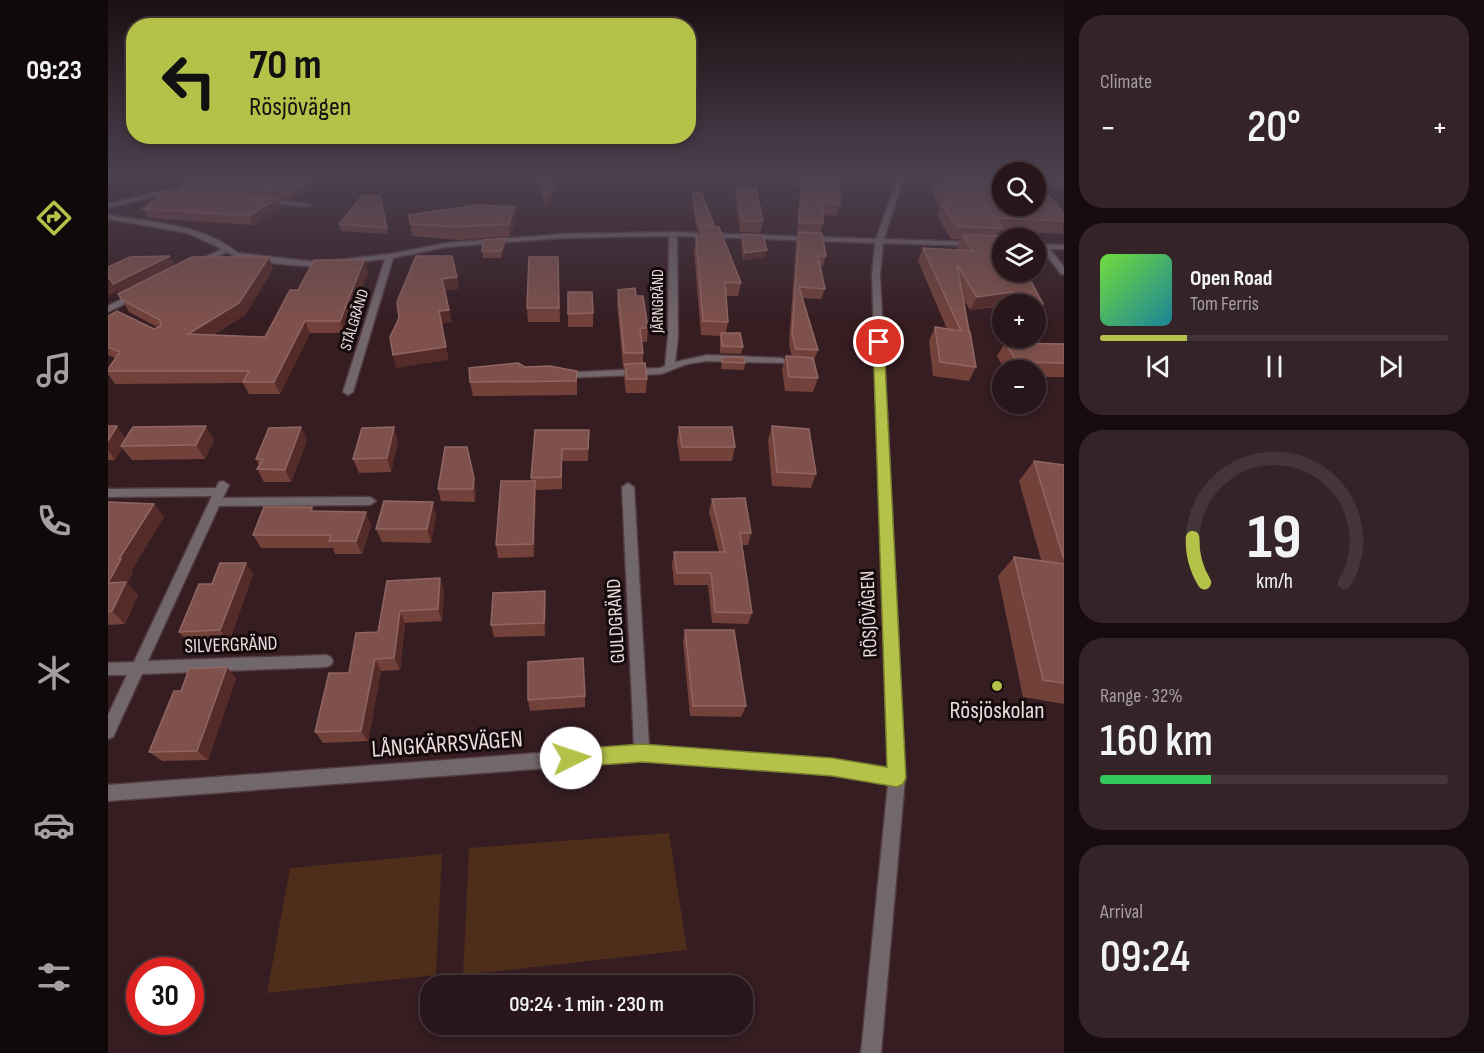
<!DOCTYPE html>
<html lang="en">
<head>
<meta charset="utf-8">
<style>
  body { margin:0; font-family:"Sofia Sans Condensed",sans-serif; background:#342327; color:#f1f3f6; height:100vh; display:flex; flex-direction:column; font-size:22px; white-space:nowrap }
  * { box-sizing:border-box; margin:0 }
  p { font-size:20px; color:#a59fa2 }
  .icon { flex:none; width:33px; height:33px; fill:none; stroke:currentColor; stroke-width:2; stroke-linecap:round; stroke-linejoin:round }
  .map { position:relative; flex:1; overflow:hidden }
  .drawer { display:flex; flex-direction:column; gap:15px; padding:15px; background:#160c0e; width:420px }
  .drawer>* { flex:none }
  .banner { position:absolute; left:18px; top:18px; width:570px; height:126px; border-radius:24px; box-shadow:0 3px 9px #0003,0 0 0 2px #443539; background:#b5c249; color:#111; overflow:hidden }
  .fabs { position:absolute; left:884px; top:162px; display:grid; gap:12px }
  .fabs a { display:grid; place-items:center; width:54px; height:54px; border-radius:50%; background:#28161a; box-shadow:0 3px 9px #0003,0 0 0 2px #443539; font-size:30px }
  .speed { position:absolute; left:18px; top:957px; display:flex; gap:12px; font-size:30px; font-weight:700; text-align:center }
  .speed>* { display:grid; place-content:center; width:78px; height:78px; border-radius:50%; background:#28161a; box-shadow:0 3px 9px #0003,0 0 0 2px #443539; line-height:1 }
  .speed .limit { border:9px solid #d22; background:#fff; color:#111 }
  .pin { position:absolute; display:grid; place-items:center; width:51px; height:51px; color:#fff; margin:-26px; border:3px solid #fff; border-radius:50%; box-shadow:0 2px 6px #0007 }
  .me { position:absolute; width:66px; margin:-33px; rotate:86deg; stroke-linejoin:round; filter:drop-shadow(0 0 4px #0008) }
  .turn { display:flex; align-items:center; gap:21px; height:126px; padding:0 24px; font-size:27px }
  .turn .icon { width:78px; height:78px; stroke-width:2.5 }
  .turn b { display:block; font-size:42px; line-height:51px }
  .big { font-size:45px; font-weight:600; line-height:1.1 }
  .drawer .tile { flex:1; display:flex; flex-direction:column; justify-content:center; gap:9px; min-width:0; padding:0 21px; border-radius:24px; background:#342327 }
  .drawer .dial { align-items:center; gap:0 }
  .dial svg { height:156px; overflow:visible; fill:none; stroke:#443539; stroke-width:7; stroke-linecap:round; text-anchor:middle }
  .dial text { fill:#f1f3f6; stroke:none }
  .song { display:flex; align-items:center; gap:18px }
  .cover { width:72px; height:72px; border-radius:9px; background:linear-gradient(135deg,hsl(100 70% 55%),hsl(190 70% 35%)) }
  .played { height:6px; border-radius:3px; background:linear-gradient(90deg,#b5c249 25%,#443539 25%) }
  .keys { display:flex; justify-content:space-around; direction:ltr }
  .heat { display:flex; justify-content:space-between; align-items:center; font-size:33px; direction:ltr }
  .charge { height:9px; border-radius:4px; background:linear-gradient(90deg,#34c759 32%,#443539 0) }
  .trip { position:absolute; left:312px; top:975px; width:333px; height:60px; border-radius:24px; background:#28161a; box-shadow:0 3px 9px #0003,0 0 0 2px #443539; font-weight:600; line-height:60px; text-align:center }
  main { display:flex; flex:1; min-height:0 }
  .dock { display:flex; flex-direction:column; width:108px; justify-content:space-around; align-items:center; background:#10090a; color:#a59fa2 }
  .dock .icon { width:42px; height:42px }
  .dock .selected { color:#b5c249 }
  .dock b { font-size:27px; color:#f1f3f6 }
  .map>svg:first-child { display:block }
  .green { fill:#4e2d1a }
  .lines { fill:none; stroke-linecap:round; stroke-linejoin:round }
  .minor-casing { stroke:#523b40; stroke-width:3 }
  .minor { fill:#72676c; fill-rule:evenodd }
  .wall { fill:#72413a }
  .shaded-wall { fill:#542b29 }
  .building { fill:#7f514c; stroke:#906662; stroke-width:1.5 }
  .route { fill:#b5c249; stroke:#767e2f; stroke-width:1.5 }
  .poi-dot { fill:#b5c249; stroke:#150b0d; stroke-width:2 }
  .labels { text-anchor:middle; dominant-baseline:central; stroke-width:6; stroke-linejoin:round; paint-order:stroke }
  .far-street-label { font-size:16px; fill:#ebdadc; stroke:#150b0d }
  .street-label { font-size:20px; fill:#ebdadc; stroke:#150b0d }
  .near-poi-label { font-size:24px; fill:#ebdadc; stroke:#150b0d }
  .near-street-label { font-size:24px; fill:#ebdadc; stroke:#150b0d }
</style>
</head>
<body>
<main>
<nav class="dock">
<b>09:23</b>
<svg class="icon selected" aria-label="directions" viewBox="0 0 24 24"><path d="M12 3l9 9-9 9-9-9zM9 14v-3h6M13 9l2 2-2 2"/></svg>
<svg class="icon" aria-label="music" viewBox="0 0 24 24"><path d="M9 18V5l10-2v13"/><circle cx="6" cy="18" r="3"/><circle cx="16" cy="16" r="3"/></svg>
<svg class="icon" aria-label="phone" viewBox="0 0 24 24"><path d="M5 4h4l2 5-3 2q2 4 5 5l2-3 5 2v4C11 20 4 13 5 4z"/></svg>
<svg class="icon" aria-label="climate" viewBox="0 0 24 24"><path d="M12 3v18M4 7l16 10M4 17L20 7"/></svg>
<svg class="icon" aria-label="car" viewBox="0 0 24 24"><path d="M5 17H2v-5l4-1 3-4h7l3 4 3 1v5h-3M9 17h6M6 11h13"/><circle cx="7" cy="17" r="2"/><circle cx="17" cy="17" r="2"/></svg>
<svg class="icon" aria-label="filters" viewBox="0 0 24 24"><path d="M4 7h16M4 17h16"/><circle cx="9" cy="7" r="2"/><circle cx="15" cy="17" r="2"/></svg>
</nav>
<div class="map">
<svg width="956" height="1053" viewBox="0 0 956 1053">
  <rect width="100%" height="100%" fill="#351d22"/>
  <path class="green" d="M561,833L579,950L355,975L361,848Z
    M334,854L328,975L159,993L182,868Z"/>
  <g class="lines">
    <g class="minor-casing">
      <path id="minor" d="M790,176H796L776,239L894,243V247L775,243L772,275L797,778L773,1053H753L780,784L724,775L534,761L0,801V785L526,746L514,487L520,483L526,487L541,746L724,759L781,769L764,275L767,243L569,236L570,337L567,362L599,355L674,358L679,361L677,363L599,361L579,364L553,374L453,378L450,377V373L552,368L557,366L560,337L561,236L453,238L338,247L285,258L245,392L240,395L235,392L277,259C255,261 233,265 211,266C194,267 131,262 119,252L89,266L85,264L86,262L114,249L79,233L0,219V215C43,222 95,224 130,253L210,262L282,254L338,243L453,234L565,232L768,239Z
        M51,191L70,192L73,194L70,196L51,195L0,208V204Z
        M156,199L199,203L203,205L199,207L154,202L153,201Z
        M927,244L956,245V249H942L956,267V274H953L934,249L927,248Z
        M28,292L32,295L31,297L0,312V306Z
        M115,481L121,485L115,498L262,497L268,501L262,505L111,506L40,661L218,655L223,657L225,661L223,665L218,667L34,674L5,737L0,739V715L19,675H0V663L26,662L104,496L0,497V489L108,488L111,482Z"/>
    </g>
    <use href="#minor" class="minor"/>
  </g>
  <path class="wall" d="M211,176L212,182L185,200L170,198L173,207L145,225L40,218L35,209L73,190L71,184Z
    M426,176H454L439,208Z
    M611,176H724L732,205L729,216L715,215V223L712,233L718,256L715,266H712L717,289L713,299L694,298L710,350L706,360L710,378L705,392L677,391L674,370L678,356L684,357L681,344L688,242L690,234H689L692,186Z
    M840,176H894L956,214L955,234L892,231L890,236L935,304L927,317V304H894V306L862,310L856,300L868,367L861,381L825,376L821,341L827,327L839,329L810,261L815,248L850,250L849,248L853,239H843L829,216L832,209L824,192L829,180L843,181Z
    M939,176H956V190L938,188Z
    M629,188L655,221L652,233L632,232L627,199Z
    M585,194L606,225V227L633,283L630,296H618L620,322L618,333L635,347L633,354L612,353V336L593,335L586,250L588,237H590L591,231H589L584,200Z
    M272,196L280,234L233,231L231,224Z
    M407,207L408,219L402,236L351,240L304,236L302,224Z
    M634,234L659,250L657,257L635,260L633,241Z
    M398,238V245L393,258H375L374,251Z
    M450,257L452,322H420L419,308Z
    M256,260L260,272L236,333H202L172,394H141L135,383L7,384L0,374V369L7,358L0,355V316L46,329L49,327L21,312L10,291L0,267L67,266L165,269L137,315L105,335L157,337L190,290Z
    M510,290L528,296L540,328L539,342H534L535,353V363L539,379L538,393H518L516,378L517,367H515L509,303Z
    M485,313V327H460V314Z
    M897,343L956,344V377H927V370H897L889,356Z
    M614,357L637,363L636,370L613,369Z
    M417,367L469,371V395L365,396L362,382Z
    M0,426L18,439L106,440L97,459L24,460L14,448L7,460H0Z
    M664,426L708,474L703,488L664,486L660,440Z
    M193,427L199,440L183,482H156L149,469L151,465L148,459Z
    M571,427L627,447L624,461H572L569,441Z
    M427,430H481L480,461H454V489L428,490L426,557L390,558L388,545L423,481Z
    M290,441L283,472L251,473L245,459Z
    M337,447L368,491L367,502L333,501L330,489Z
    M926,461L956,465V704L915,697L890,576L906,557L933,560L911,481Z
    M604,499L643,533L640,545H634L644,613L640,624L604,623L600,585H566L564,564L566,552H611L601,512Z
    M0,502L46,504L56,517L23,571L25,572L19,583L30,595L17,624L0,625Z
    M204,507L206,511L263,526L254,554H227L225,548H153L145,535Z
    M328,516L323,543L274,542L268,529Z
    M145,574L121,642L81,643L71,632Z
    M279,581L336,591L334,621L297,623L292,670L273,671L260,741L215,743L207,732L241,673L270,632Z
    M438,604L437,636L386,637L383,625Z
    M577,630L638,706L633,717L582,716L575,641Z
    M128,678L100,760L54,761L41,752L73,691Z
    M477,696V707L422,711L420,700Z"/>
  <path class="shaded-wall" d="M211,176L212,182L185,200L183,193Z
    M449,176H454L439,208L438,198Z
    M170,198L173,207L145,225L141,216Z
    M407,207L408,219L402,236L401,224Z
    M398,238V245L393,258V251Z
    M659,250L657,257L635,260L637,253Z
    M62,256L69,269L13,297L10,291L0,296V279Z
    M161,257L165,269L137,315L86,347L80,334Z
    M256,260L260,272L236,333L232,321Z
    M349,277L351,289L337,291L334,279Z
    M905,292L898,304L862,310L869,297Z
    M341,310L344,322L333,324L331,311Z
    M197,321L202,333L172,394L166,382Z
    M338,347L341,360L288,368L285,355Z
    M9,426L19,440L13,446L14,448L7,460L0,450V441Z
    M98,426L106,440L97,459L88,445Z
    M193,427L199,440L183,482L177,470Z
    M286,427L290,441L283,472L279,458Z
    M366,478L368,491L367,502L365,489Z
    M427,481L428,495L426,557L425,544Z
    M325,502L328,516L323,543L319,529Z
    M46,504L56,517L23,571L25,572L19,583L30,595L17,624L4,611L0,583L11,559Z
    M258,512L263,526L254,554L248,541Z
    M138,563L145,574L121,642L112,630Z
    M332,578L336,591L334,621L330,609Z
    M437,591L438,604L437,636L436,623Z
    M292,611L297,623L292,670L286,658Z
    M267,659L273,671L260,741L253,731Z
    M119,667L128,678L100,760L89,751Z"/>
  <path class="building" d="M81,176H211L183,193L71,184Z
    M430,176H449L438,198Z
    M694,176L731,177L732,205L715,203V223H691Z
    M853,176H894V206H927V178L956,214V221L888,218L894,228L849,227L834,204H841L829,180L857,182Z
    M944,176H956V178H943Z
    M629,188H648L655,221H634Z
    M60,189L170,198L141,216L35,209Z
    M593,192L606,225L590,224L585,194Z
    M255,195L272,196L279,228L231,224Z
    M371,205L407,207L401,224L349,227L302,224L301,215Z
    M592,226L611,227L633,283L617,282L620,322L595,321L588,237H594Z
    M691,232L714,233L718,256H710L717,289L691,287L710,350L688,349L684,334Z
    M634,234L655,235L659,250L637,253Z
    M855,235L899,236L900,238H894V272H918L935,304L910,302L905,292L869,297L849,265L861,331H859L862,332L868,367L832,362L827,327L853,331L815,248L865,251Z
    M398,238L393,251H374L375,240Z
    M62,256L5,284L2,278L0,279V267L22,257Z
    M308,256H344L349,277L334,279L341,310L331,311L338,347L285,355L282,337L291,318L289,302Z
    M84,257H161L131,303L80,334L157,337L182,290H190L206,260H256L232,321H197L166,382H135L141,371H0V369L12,352L0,347V316L9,311L46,329L53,326L52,320L14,300L10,294Z
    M421,257H450L451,308H419Z
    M527,288L528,296H535L540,328H532L535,353H516L510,290Z
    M460,292H484L485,313L460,314Z
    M613,333H632L635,347L614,346Z
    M897,343L956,344V363L909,362Z
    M678,356L705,358L710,378L681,377Z
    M614,357H636L637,363L614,362Z
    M410,363L417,367L442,366L469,371L468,381L362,382L361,368Z
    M537,363L539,379H519L517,364Z
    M0,426H9L0,441Z
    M98,426L88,445L13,446L25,427Z
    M664,426L701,429L708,474L669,472Z
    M193,427L177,470L149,469L155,459H148L161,428Z
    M286,427L279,458L245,459L254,428Z
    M571,427H624L627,447H574Z
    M427,430H481L480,449H454L453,477L423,478Z
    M337,447H359L366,478L365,489H330Z
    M926,461L956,465V559Z
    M393,481H427L425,544L388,545Z
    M637,498L643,533H632L644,613L607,612L603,573H569L566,552H617L604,499Z
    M276,501L325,502L319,529H268Z
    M0,502L46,504L11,559H13L0,583L18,582L4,611L0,612Z
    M156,507H204L202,511L258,512L248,541H221L223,535H145Z
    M906,557L956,564V683L935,680Z
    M112,563H138L112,630L71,632L91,584H104Z
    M332,578L330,609L292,611L286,658L267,659L253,731L207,732L221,673H241L248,633L270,632L279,581Z
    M437,591L436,623L383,625L385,593Z
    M577,630H626L638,706H585Z
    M475,658L477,696L420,700V662Z
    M119,667L89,751L41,752L66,691H73L81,669Z"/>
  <linearGradient id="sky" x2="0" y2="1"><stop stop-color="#1d1013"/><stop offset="0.54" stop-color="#4b404f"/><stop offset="1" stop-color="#4b404f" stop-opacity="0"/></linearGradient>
  <rect width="956" height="323" fill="url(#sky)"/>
  <path class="route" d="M771,338L776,342L798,778L795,784L789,787L724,776L534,762L463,767L457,764L454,758L457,752L463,749L534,744L724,758L779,767L765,342Z"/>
  <circle class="poi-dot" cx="889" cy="686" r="6"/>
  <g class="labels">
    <g class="far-street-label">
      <text transform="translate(550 301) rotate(-90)">JÄRNGRÄND</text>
      <text transform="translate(247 320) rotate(-73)">STÅLGRÄND</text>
    </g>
    <g class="street-label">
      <text transform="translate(761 614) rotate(-92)">RÖSJÖVÄGEN</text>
      <text transform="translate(508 621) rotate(-93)">GULDGRÄND</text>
      <text transform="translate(123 645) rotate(-2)">SILVERGRÄND</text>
    </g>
    <g class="near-poi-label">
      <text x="889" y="710">Rösjöskolan</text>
    </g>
    <g class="near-street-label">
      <text transform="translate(339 744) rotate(-4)">LÅNGKÄRRSVÄGEN</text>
    </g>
  </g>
</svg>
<div class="fabs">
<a><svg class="icon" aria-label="search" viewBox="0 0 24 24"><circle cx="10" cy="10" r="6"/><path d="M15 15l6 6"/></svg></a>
<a><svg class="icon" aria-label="layers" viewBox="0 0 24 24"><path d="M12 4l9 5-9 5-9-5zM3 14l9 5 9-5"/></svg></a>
<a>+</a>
<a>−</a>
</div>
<div class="speed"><div class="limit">30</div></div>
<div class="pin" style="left:771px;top:342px;background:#d93025"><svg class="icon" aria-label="arrive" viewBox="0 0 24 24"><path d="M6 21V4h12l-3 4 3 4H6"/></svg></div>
<svg class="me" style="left:463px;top:758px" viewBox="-20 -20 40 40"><circle r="19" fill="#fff"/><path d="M0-13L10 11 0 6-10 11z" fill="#b5c249"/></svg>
<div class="trip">09:24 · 1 min · 230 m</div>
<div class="banner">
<div class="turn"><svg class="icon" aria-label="left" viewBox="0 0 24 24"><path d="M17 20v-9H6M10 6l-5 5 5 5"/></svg><div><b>70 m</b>Rösjövägen</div></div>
</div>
</div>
<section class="drawer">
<div class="tile"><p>Climate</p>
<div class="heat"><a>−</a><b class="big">20°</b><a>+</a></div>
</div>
<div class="tile">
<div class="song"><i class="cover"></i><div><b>Open Road</b><p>Tom Ferris</p></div></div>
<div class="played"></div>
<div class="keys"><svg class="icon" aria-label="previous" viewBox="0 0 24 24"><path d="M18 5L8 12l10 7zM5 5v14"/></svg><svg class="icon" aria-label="pause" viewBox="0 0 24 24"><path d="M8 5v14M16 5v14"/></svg><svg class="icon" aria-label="next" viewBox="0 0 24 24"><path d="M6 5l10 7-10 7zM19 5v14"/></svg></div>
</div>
<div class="tile dial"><svg viewBox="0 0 100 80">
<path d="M14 69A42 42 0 1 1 86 69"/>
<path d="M14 69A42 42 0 0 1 8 46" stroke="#b5c249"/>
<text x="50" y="56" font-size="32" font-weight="700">19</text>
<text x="50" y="72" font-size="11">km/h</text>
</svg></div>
<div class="tile"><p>Range · 32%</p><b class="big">160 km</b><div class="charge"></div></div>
<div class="tile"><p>Arrival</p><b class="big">09:24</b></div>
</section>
</main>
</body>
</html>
